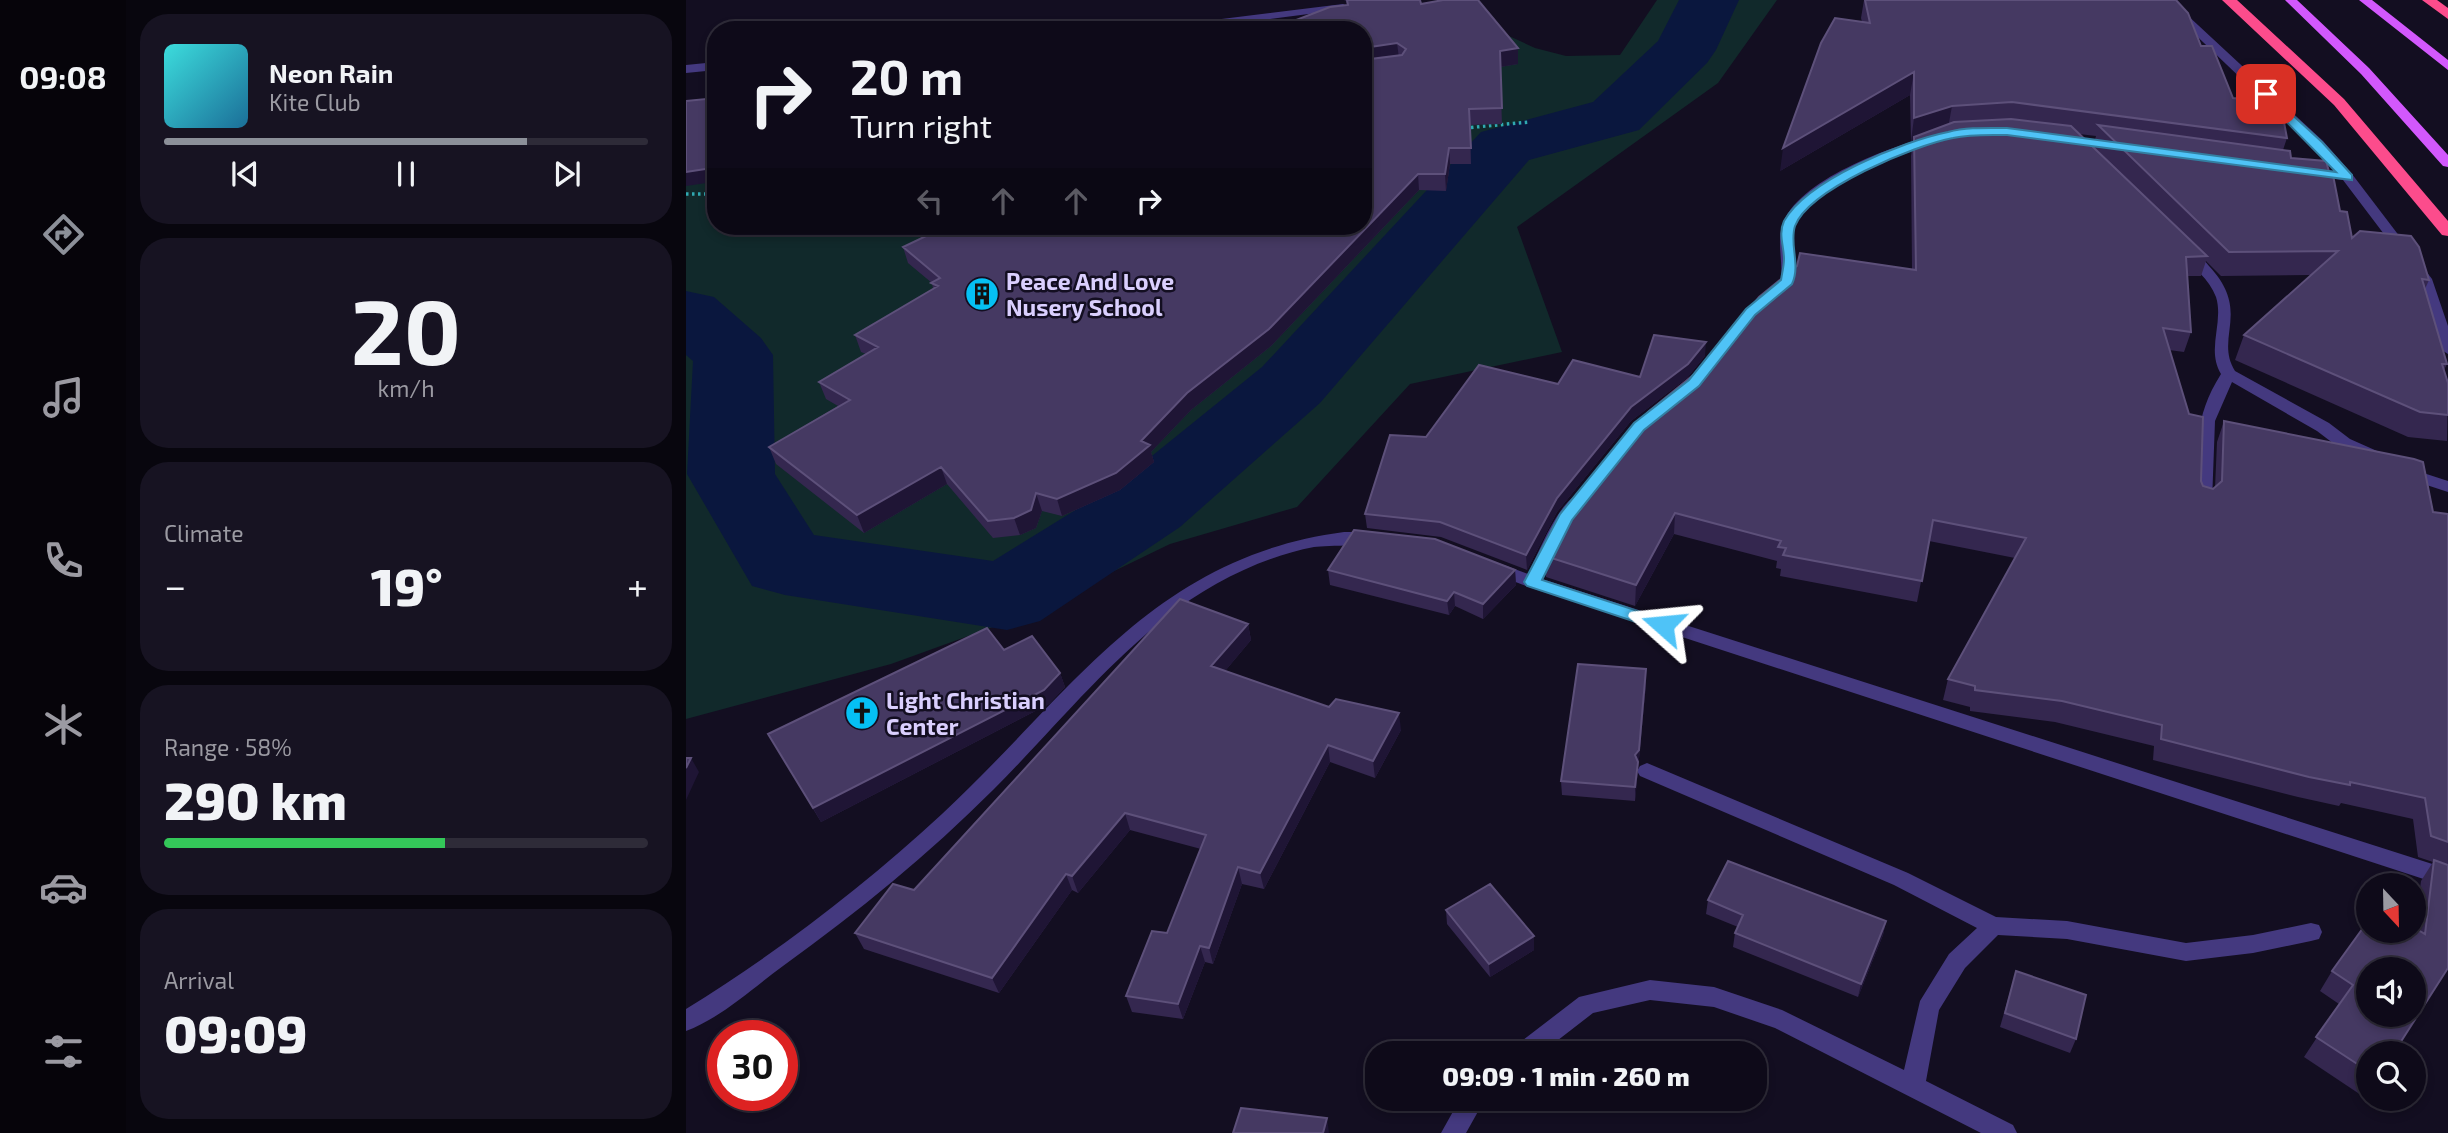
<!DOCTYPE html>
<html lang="en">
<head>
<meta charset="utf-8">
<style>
  body { margin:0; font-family:"Exo 2",sans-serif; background:#171322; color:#f1f3f6; height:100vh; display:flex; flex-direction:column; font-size:26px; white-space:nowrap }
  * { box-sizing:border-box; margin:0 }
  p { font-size:23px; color:#9b9aa2 }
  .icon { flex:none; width:38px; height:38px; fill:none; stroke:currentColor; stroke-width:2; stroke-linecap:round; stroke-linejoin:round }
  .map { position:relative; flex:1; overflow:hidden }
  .sheet { display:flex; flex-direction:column; gap:14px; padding:14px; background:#08060e; width:560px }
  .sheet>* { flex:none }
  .banner { position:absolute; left:21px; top:21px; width:665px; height:214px; border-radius:28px; box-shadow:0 4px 10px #0003,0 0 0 2px #2e2b38; background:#0e0a19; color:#f1f3f6; overflow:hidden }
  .needle { width:46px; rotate:158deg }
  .buttons { position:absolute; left:1670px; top:873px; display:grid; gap:14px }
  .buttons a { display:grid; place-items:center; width:70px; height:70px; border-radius:50%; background:#0e0a19; box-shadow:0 4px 10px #0003,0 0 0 2px #2e2b38; font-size:35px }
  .speed { position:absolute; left:21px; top:1020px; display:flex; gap:14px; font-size:35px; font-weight:700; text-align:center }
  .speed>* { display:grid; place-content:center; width:91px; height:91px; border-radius:50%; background:#0e0a19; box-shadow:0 4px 10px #0003,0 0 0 2px #2e2b38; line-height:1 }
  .speed .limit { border:10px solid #d22; background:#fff; color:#111 }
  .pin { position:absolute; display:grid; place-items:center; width:60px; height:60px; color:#fff; margin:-30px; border-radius:14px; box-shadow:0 4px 10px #0006 }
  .me { position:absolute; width:77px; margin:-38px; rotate:288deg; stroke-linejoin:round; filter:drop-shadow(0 0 5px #0008) }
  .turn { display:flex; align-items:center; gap:24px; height:147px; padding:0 28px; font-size:32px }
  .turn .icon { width:91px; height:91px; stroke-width:2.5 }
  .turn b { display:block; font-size:49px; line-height:60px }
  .lanes { display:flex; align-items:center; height:66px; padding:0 28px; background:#0003; justify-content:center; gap:35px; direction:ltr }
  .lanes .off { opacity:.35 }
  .big { font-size:52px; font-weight:800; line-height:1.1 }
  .sheet .card { flex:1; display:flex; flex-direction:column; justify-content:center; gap:10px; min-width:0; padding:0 24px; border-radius:28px; background:#171322 }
  .sheet .dial { align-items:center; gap:0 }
  .dial b { font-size:91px; line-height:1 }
  .song { display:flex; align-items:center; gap:21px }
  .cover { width:84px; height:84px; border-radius:10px; background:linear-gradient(135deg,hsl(180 70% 55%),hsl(200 70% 35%)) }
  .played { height:7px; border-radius:4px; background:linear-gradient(90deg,#8c9099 75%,#2e2b38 75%) }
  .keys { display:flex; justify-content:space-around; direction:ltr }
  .heat { display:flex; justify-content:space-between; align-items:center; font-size:38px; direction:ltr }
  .charge { height:10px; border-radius:5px; background:linear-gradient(90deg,#34c759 58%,#2e2b38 0) }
  .trip { position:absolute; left:679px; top:1041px; width:402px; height:70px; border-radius:28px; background:#0e0a19; box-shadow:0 4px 10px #0003,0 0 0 2px #2e2b38; font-weight:800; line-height:70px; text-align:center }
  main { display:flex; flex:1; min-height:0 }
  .tabs { display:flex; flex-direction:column; width:126px; justify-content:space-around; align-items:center; background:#06040a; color:#9b9aa2 }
  .tabs .icon { width:49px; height:49px }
  .tabs .on { color:#8c9099 }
  .tabs b { font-size:32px; color:#f1f3f6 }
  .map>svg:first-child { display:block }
  .green { fill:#11292b }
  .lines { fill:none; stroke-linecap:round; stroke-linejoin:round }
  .river { fill:#0a173e; fill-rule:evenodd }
  .path { stroke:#30a9b1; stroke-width:3.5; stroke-dasharray:2.5 3.5; stroke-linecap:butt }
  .minor { fill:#44397f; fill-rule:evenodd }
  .major { fill:#d258fc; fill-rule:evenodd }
  .highway { fill:#fc4c8c; fill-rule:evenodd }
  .wall { fill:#34274f; fill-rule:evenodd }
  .shaded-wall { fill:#1f1535 }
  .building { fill:#453962; stroke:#5d507a; stroke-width:2; fill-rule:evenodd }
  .route { fill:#4fc3f7; stroke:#337fa1; stroke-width:2 }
  .labels { text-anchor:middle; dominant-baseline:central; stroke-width:5; stroke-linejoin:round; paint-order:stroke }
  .poi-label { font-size:23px; font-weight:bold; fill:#dacffe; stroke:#130e21; text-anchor:start }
</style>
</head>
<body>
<main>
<nav class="tabs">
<b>09:08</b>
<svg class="icon on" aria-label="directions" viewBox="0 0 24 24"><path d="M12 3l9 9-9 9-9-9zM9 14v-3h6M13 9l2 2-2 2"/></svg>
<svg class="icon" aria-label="music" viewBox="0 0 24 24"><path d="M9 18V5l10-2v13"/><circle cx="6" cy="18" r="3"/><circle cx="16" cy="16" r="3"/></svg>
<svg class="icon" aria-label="phone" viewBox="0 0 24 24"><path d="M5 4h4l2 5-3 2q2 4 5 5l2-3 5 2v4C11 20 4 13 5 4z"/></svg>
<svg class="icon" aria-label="climate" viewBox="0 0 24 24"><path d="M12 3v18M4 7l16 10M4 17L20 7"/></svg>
<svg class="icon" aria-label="car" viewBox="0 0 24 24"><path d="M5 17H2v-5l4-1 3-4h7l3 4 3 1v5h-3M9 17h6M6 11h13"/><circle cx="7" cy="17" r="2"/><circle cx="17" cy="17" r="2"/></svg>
<svg class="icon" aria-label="filters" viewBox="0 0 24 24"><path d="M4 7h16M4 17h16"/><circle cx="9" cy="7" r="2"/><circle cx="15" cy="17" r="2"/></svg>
</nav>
<section class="sheet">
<div class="card">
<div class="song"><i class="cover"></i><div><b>Neon Rain</b><p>Kite Club</p></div></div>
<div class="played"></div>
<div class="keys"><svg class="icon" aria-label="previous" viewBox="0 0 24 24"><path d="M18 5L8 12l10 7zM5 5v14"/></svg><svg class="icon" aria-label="pause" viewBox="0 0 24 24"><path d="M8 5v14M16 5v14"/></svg><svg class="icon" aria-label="next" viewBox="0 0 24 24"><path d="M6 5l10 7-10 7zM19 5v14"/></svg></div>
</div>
<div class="card dial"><b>20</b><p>km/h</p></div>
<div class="card"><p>Climate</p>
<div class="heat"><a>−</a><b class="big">19°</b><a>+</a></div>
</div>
<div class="card"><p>Range · 58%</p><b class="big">290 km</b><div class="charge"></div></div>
<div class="card"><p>Arrival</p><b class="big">09:09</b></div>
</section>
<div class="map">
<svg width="1762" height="1133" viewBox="0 0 1762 1133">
  <rect width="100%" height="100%" fill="#130e21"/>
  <path class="green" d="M971,0H1091L1032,83L831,227L876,352L724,384L611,507L484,544L329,619L205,664L0,719V140L30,149V226H677L810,30L849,48L880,56L934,55Z"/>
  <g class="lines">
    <path class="river" d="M993,0H1053L1030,50L1021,63L953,130L843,160L634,403L494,527L354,621L321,630L99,595L66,586L1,474L7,361L0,355V291L28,297L75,338L87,355L89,474L128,535L307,561L430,485L576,367L795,132L907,102L972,41Z"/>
    <path class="path" d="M779,128L843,122
      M0,194H30"/>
    <path class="minor" d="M1473,0H1485L1637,141L1666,174L1746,279L1762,326V354L1754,349L1732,279L1657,180L1618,175L1616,172L1623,168L1649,171L1627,147Z
      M657,4L663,7L661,9L501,30H465L471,27Z
      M30,62V70L0,73V65Z
      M1249,135L1254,136V142C1218,153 1118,187 1109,227C1105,243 1112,263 1109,281L1095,294H1085L1083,291L1095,280C1097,262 1091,242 1096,226C1110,180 1206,146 1249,135Z
      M1502,249C1511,251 1517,259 1523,266C1566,312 1528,337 1549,371L1643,423L1664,439L1691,451L1693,455L1691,459H1679L1652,447L1631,431L1546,382L1529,421L1526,502L1518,508L1512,506L1510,502C1511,452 1507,418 1535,374C1520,349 1538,323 1530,297C1523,278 1507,268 1495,253Z
      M1719,467L1762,481V492L1713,476L1711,472L1713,468Z
      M895,493L903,499L886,521L856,579L1762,869V887L840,586L801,571L798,567L807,561L842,574C852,554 873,499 895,493Z
      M658,532H686L695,538C689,547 642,545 628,547C576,557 522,584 481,617C417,667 365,732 308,789C242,855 172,912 97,966C67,988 35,1018 0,1031V1009C91,953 178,886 256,814C386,693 467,557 658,532Z
      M961,763L1222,873L1310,917L1381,921L1500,943L1567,935L1625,923L1633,925L1636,932L1633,939L1625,941L1567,953L1500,961L1381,939L1312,935L1279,968L1253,1010L1240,1081L1327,1125L1331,1133H1295L1089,1028L1028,1007L964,1000L907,1013L854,1054H825L828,1047L893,997L964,980L1028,987L1096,1010L1218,1070L1234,1001L1263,954L1291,928L1208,885L954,776L951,771L954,766Z
      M774,1099H799L780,1133H755Z"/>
    <path class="major" d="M1599,0H1611L1683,68L1762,155V167L1757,166L1675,74Z
      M1673,0H1686L1762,60V70Z"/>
    <path class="highway" d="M1536,0H1551L1658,99L1762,221V236L1756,235L1648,105Z
      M1736,0H1751L1762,8V19Z"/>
  </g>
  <path class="wall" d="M658,0H734L735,4L832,64L814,67L816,124L784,125L785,164H764L760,191L733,190L585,346L505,410L465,452L468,462L434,490L376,516L356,511L350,528L334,535L307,538L261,484L178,533L90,464L83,447L152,406L140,399L133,382L180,354L175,352L169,335L247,289L246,283L222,263L217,247L432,227L677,226L598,30L597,25L661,5L660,1Z
    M1178,0H1490L1515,46L1547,98L1588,116L1601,138L1597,150L1654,211L1666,238L1743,280L1739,289L1761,364L1758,370L1762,383L1761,441L1722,437L1549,360L1558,335L1625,275L1535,276L1520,261L1515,276H1501L1505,332L1498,352L1483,350L1515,481L1517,486L1527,489L1529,488L1531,442L1538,421L1747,512L1762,514V968L1682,1054V1092L1678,1097L1618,1057L1653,1004L1634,991L1646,971L1729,928L1735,881L1747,862L1732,857L1727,819L1655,803L1653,806L1612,797L1467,760L1468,746L1369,722L1284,711V707L1257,700L1262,679L1329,558L1243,541L1231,602L1094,576L1095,569L1090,568L1091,561L988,534L949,606L860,577L859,556L1226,269L1225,156L1227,140L1225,141L1224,95L1094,171L1176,22L1175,18ZM1393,134L1410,136L1407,147Z
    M1019,356L1001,378L945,421L871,512L841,570L755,537L681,528L679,514L740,437L872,384L954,377Z
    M642,570H829L830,585L797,619L769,606L763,615L644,585Z
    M562,624L565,640L539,671L643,707L715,730L689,778L644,762L578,889L556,884L527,964L519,962L497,1019L446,1012L440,996L481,933L515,849L444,830L392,893L386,890L313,993L178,949L169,933L228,890Z
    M374,673L379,687L363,704L135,822L82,734Z
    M960,684L949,801L876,795L875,781Z
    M1022,900L1200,921L1197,935L1172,997L1047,947L1049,933L1052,927L1020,914Z
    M760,910L848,936V950L804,977L761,924Z
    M1330,971L1390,1039L1384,1053L1314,1027Z"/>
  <path class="shaded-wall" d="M711,43L713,58L677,63V48Z
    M832,48V64L814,67V51Z
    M1228,72L1224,95L1094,171L1097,148Z
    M1266,106L1262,128L1228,137L1227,140L1225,141L1228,118Z
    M763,148L764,164L760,191L759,174Z
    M26,168L30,175V189L27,182L0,186V172Z
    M732,174L733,190L585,346L505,410L465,452L468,462L434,490L376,516L371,499L455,441L501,393Z
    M1020,342L1019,356L1001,378L945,421L871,512L841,570L840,555L871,498L945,407Z
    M255,467L261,484L178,533L171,515Z
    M350,493L356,511L350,528L334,535L328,518Z
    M989,513L988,534L949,606L950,585Z
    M829,570L830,585L797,619V604Z
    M768,592L769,606L763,615L761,601Z
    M562,624L565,640L529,683L525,666Z
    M960,669V684L949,801V755Z
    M374,673L379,687L363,704L135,822L127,808Z
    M713,713L715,730L689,778L687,761Z
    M642,745L644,762L578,889L574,873Z
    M5,758L13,772L0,800V768Z
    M439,813L444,830L392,893L386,876Z
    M552,867L556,884L527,964L523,948Z
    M380,874L386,890L313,993L306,978Z
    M1200,921L1197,935L1172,997L1175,984Z
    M848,936V950L804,977L803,964Z
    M514,946L519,962L497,1019L492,1004Z
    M641,1118L643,1133H637Z"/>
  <path class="building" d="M661,0H734L735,4L757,0H792L832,48L814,51L816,108L783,109L785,148H763L759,174H732L583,329L501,393L455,441L464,445L430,473L371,499L350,493L345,510L328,518L302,521L255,467L171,515L83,447L164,400L133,382L192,347L169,335L252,286L245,283L254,278L217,247L261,226H428L432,227L433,226H677V60L716,55L720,49L711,43L677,48V30H599L604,28L597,25L644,7L662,5Z
    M1179,0H1490L1502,13L1515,46H1526L1547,98L1585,102L1588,116L1597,117L1601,138L1326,102L1266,106L1228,118V72L1097,148L1135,43L1149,18L1184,23Z
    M30,98V175L24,176L26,168L0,172V101Z
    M1325,119L1385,126L1521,256L1500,257L1505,332L1477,328L1503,414L1517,417L1515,481L1517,486L1527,489L1536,481L1538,421L1728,459L1737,462L1747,512L1762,514V842L1745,836L1739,798L1664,782V785L1623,777L1475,739L1476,725L1376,701L1289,690V686L1262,679L1340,538L1247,520L1236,581L1097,555L1100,548L1092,547L1095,541L989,513L950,585L859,556L888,502L962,412L1017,367L1073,297L1111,266L1114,253L1230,270L1228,137L1268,122Z
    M1412,125L1604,151L1605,158L1640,161L1644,175H1647L1654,211L1661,212L1666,238L1674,231L1725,236L1733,247L1743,280L1736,279L1761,364H1756L1762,383V415L1734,412L1558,335L1652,251L1543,252Z
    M968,335L1020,342L1002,364L945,407L871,498L840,555L754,522L679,514L704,435L740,437L793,365L872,384L887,360L954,377Z
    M668,530L749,539L829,570L797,604L768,592L761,601L642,570Z
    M494,599L562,624L525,666L643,707L650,699L713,713L687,761L642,745L574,873L552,867L523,948L514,946L492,1004L440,996L466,931L481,933L520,835L439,813L386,876L380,874L306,978L169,933L207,884L228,890Z
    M301,628L318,650L346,636L374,673L358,690L127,808L82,734Z
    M892,664L960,669L953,750L949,755L952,762L949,787L875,781Z
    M0,758H5L0,768Z
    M1748,860L1762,865V968L1707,1054H1682V1071L1630,1037L1667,985L1646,971L1682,921V931H1727V927L1739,934ZM1682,970H1727V1015H1682Z
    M1042,861L1200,921L1175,984L1049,933L1057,915L1022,900Z
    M804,884L848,936L803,964L760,910Z
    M1330,971L1400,995L1390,1039L1319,1013Z
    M555,1108L641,1118L637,1133H547Z"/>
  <path class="route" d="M1580,91L1636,142L1666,175V180L1321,135C1303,135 1285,134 1267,138C1229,145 1123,189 1109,226C1103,244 1115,265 1106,284L1069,315L1013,386L958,430L886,520L856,580L983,621L985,625L983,629H971L841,586L838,582L874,514L948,423L1003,380L1060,309L1095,280C1096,273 1098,266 1098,259C1098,246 1092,234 1098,221C1121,180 1217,141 1262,132C1281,127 1301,128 1321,128L1650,172L1576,97L1574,94Z"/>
  <defs>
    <g id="building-disc" transform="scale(1.75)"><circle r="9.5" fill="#05c0f4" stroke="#130e21"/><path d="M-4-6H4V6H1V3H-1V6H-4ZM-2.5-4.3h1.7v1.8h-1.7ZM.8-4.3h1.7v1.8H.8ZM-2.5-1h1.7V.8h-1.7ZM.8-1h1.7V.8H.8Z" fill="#111"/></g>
    <g id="church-disc" transform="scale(1.75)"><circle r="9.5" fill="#05c0f4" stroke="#130e21"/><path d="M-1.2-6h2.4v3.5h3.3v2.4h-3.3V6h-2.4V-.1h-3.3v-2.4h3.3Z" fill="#111"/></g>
  </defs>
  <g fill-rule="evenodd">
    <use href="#building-disc" x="296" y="294"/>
    <use href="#church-disc" x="176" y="713"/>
  </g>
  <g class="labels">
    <g class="poi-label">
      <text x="320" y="281">Peace And Love<tspan x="320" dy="26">Nusery School</tspan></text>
      <text x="200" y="700">Light Christian<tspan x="200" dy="26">Center</tspan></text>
    </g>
  </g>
</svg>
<div class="buttons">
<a><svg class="needle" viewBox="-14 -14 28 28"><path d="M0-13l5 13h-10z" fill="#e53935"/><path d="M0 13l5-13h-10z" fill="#9b9aa2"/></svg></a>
<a><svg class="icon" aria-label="sound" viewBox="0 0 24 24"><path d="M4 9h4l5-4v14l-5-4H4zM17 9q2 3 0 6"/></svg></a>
<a><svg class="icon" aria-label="search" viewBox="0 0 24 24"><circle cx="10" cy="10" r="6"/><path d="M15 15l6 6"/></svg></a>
</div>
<div class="speed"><div class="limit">30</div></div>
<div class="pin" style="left:1580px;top:94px;background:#d93025"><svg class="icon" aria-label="arrive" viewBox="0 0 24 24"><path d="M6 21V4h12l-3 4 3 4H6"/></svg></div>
<svg class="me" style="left:977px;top:625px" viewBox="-20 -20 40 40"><path d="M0-17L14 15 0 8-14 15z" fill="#4fc3f7" stroke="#fff" stroke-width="4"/></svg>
<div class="trip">09:09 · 1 min · 260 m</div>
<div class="banner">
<div class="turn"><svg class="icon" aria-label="right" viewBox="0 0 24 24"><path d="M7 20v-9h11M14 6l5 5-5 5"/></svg><div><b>20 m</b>Turn right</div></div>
<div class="lanes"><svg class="icon off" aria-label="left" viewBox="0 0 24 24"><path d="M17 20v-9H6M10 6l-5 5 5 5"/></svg><svg class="icon off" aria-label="ahead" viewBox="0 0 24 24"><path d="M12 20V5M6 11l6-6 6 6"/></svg><svg class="icon off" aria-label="ahead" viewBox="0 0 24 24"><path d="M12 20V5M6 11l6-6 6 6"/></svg><svg class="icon" aria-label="right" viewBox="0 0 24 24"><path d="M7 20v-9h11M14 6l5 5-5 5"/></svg></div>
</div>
</div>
</main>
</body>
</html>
